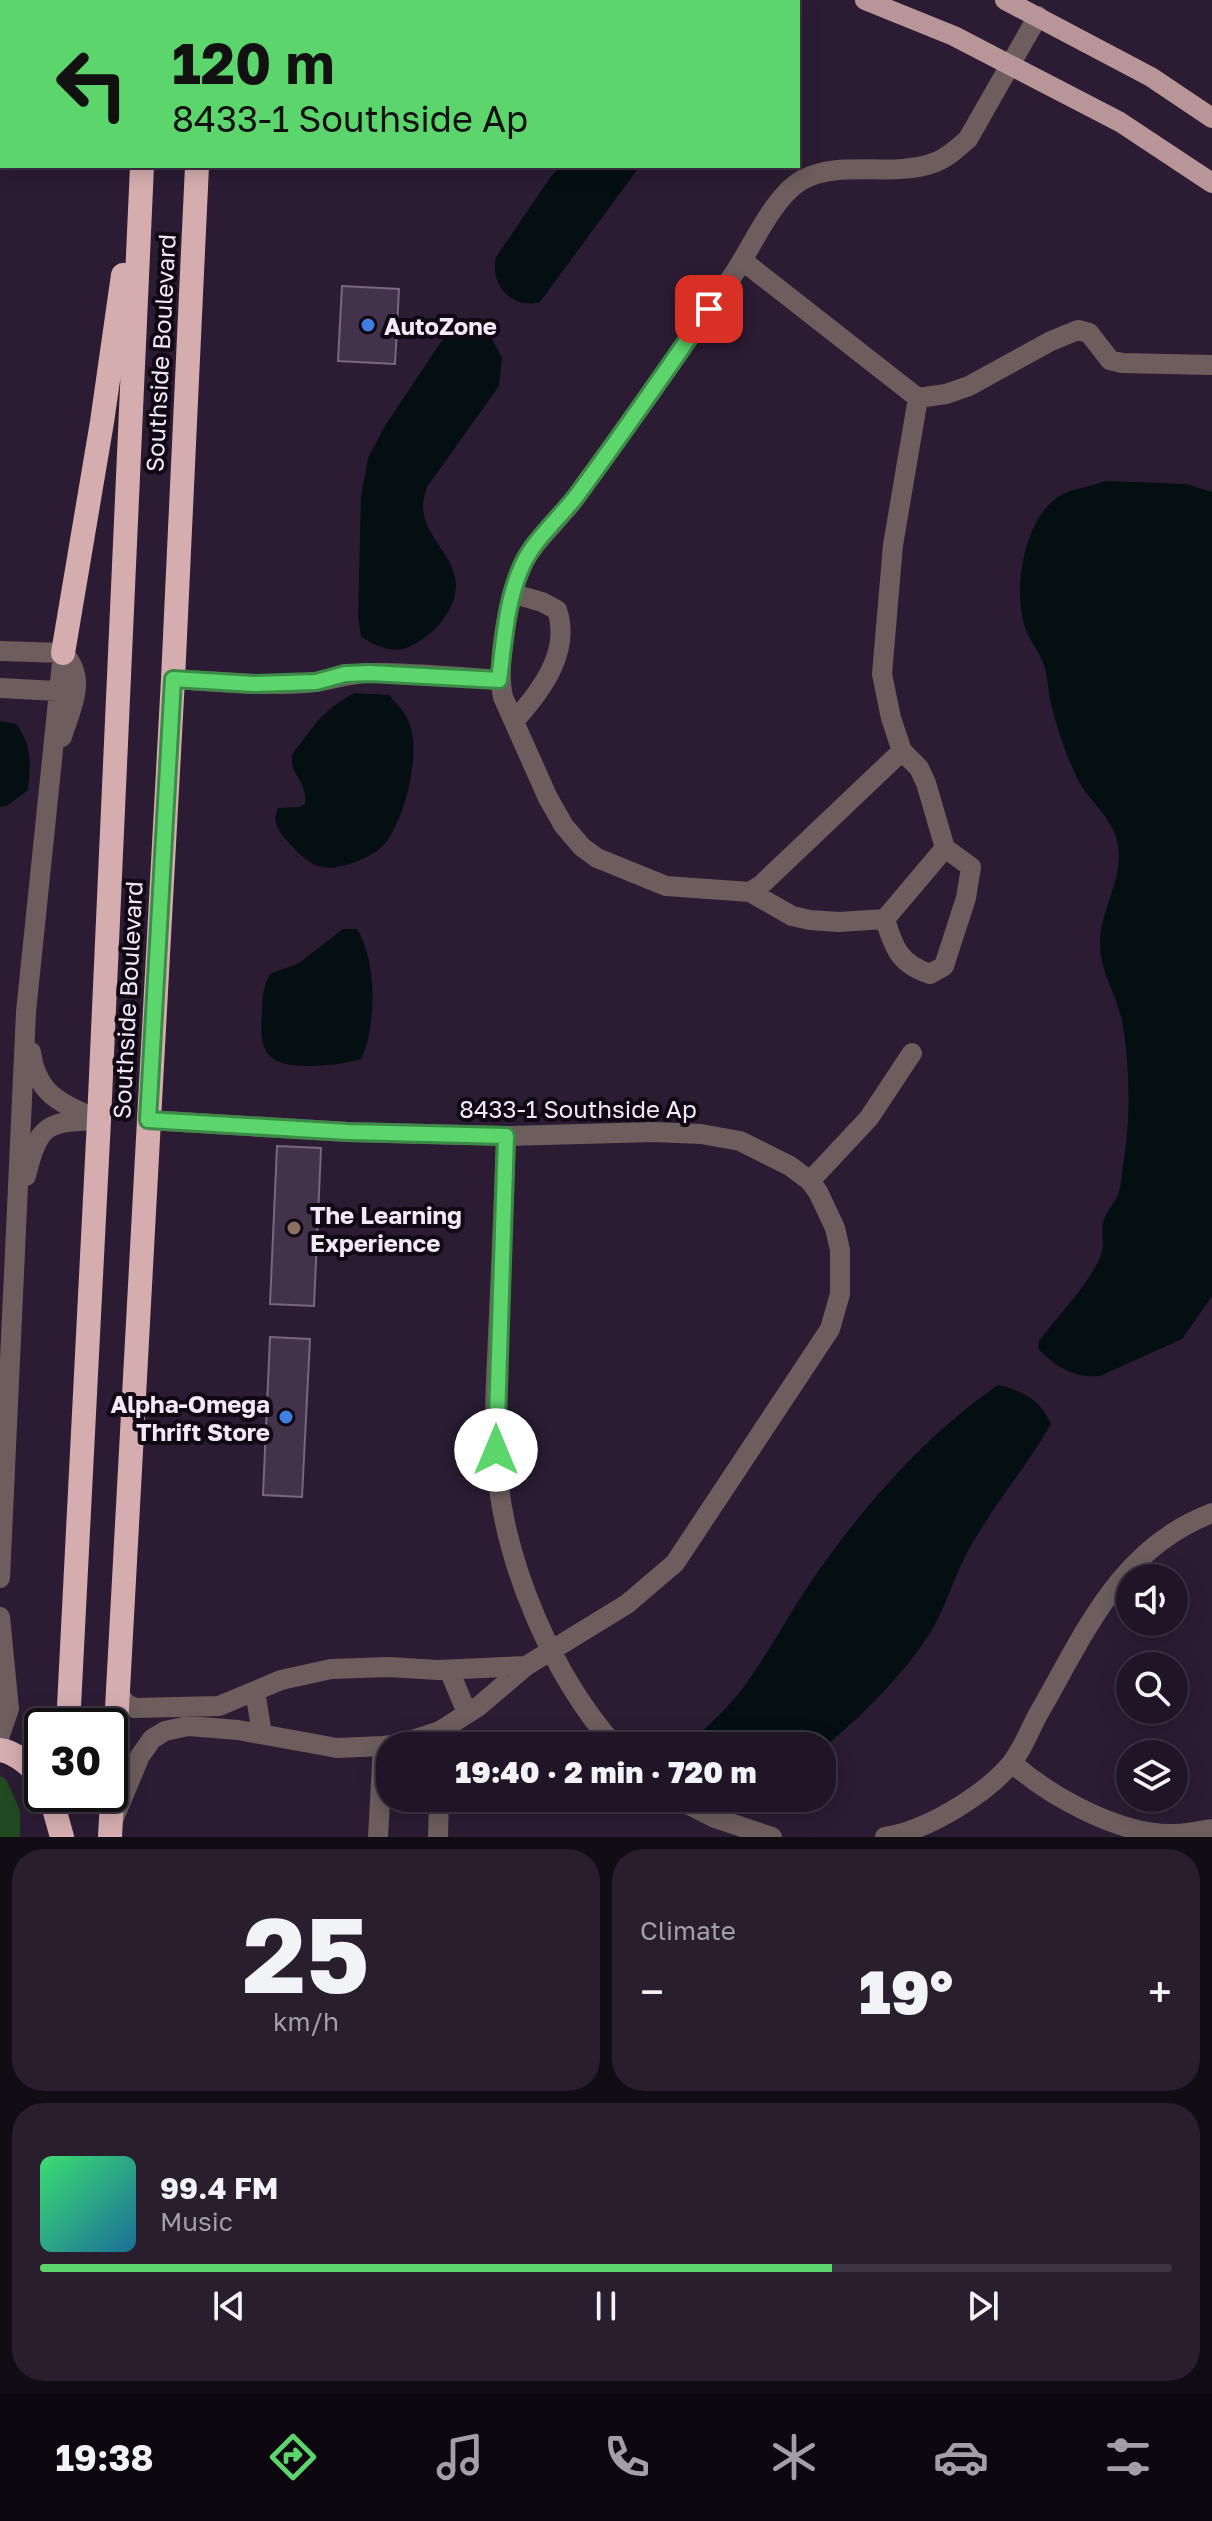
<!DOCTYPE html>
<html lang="en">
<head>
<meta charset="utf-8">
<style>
  body { margin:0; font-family:"Golos Text",sans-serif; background:#281e2e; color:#f1f3f6; height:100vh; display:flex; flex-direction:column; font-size:30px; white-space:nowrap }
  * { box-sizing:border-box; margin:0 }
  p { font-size:26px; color:#a29fa7 }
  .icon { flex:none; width:44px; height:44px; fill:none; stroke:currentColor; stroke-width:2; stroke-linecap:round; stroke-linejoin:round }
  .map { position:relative; height:1837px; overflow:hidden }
  .side { display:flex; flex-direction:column; gap:12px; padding:12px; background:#120c15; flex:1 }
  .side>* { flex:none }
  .hud { position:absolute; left:0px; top:0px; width:800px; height:168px; box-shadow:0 4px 20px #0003,0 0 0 2px #3d3443; background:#5dd56d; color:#111; overflow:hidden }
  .tools { position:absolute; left:1116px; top:1564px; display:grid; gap:16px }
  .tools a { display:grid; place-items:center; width:72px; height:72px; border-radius:50%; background:#201526; box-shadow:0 4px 20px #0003,0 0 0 2px #3d3443; font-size:40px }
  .speed { position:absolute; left:24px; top:1708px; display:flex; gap:16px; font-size:40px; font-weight:700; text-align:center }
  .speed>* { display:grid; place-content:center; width:104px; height:104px; border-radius:50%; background:#201526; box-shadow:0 4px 20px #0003,0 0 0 2px #3d3443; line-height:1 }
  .speed .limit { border:4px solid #111; border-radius:12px; background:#fff; color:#111 }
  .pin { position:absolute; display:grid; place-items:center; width:68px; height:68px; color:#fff; margin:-34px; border-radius:16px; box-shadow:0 4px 12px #0006 }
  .me { position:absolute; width:88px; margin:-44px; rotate:0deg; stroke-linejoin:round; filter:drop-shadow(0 0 6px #0008) }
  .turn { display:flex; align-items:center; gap:28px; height:168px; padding:0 40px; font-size:36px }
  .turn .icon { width:104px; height:104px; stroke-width:2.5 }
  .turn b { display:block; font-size:56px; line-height:68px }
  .big { font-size:60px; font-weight:800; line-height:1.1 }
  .side .widget { flex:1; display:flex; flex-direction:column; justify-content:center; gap:12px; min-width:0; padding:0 28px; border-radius:32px; background:#281e2e }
  .side .dial { align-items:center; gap:0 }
  .dial b { font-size:104px; line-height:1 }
  .song { display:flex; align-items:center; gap:24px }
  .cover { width:96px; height:96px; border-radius:12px; background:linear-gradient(135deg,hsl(140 70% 55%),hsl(200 70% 35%)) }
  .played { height:8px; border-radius:4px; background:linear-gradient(90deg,#5dd56d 70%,#3d3443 70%) }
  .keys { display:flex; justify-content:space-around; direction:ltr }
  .heat { display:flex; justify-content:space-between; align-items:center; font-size:44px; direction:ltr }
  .side .tiles { flex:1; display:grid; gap:12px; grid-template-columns:1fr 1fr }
  .widget:last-child { grid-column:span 2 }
  .trip { position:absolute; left:376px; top:1732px; width:460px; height:80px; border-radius:32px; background:#201526; box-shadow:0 4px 20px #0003,0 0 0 2px #3d3443; font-weight:800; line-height:80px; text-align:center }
  .menu { display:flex; height:128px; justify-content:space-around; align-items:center; background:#0d080f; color:#a29fa7 }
  .menu .icon { width:56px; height:56px }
  .menu .current { color:#5dd56d }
  .menu b { font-size:36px; color:#f1f3f6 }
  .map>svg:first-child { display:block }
  .green { fill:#204a20 }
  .water { fill:#030f10 }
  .building { fill:#42324a; stroke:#786682; stroke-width:2 }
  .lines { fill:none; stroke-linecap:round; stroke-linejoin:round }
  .street { stroke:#6d5d5d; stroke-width:20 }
  .primary { stroke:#b89697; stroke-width:20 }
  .highway { stroke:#d5adae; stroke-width:24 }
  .route-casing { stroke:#3c8a47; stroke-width:20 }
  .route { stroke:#5dd56d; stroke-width:14 }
  .shop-dot { fill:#3f7fe0; stroke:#100913; stroke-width:3 }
  .education-dot { fill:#8d6e63; stroke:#100913; stroke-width:3 }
  .labels { text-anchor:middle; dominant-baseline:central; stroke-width:8; stroke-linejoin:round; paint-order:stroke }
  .poi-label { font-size:24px; font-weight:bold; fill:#f2e8f8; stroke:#100913; text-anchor:start }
  .street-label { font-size:24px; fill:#f2e8f8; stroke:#100913 }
</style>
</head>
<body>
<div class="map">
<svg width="1212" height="1837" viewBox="0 0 1212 1837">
  <rect width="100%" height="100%" fill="#2b1c33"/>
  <path class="green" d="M0,1776L6,1779L20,1810V1837H0Z"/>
  <path class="water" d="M562,166H640L540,302C512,310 489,284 496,257L552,175Z
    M461,328L478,331L492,339L502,358L499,386L427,487C426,492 423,499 423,505C423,548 479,564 445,617C437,629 420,643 406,648C392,653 372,645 361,636L358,618L361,497L368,458L385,426L447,333Z
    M1105,481L1186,484L1212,492V1296L1182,1339L1100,1376C1076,1379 1053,1366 1038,1348L1039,1341C1059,1314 1086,1288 1100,1258C1105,1246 1101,1234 1103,1222C1106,1212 1114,1204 1118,1195C1121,1186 1122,1175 1123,1165C1131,1119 1130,1072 1123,1026C1119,999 1100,972 1100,945C1099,911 1124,879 1118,845C1114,818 1088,801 1077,778C1066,755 1057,728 1051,704C1048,692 1048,679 1045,668C1041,654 1031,643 1026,630C1012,593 1023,525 1054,500C1068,488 1088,488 1105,481Z
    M355,693L389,695C397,704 406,713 410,725C421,755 404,824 382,847C375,853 363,859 355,862C325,873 313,869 291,845C280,833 271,824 278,808L300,807L305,804C307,781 294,779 292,762C290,752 298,748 303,740C318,719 331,705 355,693Z
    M0,721L16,724C32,745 31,764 28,790L7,806L0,807Z
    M343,929H357C377,961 377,1025 361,1059C343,1065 285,1072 271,1057C260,1047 261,1030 262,1016C262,1000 262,989 270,974L299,963Z
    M998,1385C1023,1391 1040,1399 1051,1424C1025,1469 991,1508 967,1553C954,1577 947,1603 934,1626C910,1669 860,1718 822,1749V1746H693L692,1742C709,1724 728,1708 743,1688C771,1650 792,1608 819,1570C870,1499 926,1435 998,1385Z"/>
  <path class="building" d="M342,286L399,289L395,364L338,361Z
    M277,1146L321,1148L314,1306L270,1304Z
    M270,1337L310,1339L302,1497L263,1495Z"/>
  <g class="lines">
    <path class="street" d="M743,261L918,398
      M918,398L946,394L969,386L1051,341L1078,330L1089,333L1110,360L1122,363L1212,365
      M514,594L542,602L557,610C571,651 542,690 515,720
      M0,651L63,653
      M173,679C220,682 268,687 315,682C333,680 350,673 369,673C412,672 456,677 499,680
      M0,688L57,691
      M62,737C71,707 88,679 63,653
      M750,892L761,885L902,751
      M885,919L839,922L810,920L792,916L750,892L666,886L597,858L582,847L564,826L548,798L503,697C496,665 508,597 522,566C531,546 548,531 562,514C572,504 580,492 588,480C637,414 684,345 731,278C751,250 772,197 802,180C841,159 891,178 933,163C946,159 958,148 968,139L1038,16
      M885,919C894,949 900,964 930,974L944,966L966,898L971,867L945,848L926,783L919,768L902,751L891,718L882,674L893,545L918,398
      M885,919L945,848
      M31,1052C36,1091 58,1103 92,1117
      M506,1136C504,1202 501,1269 498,1336C496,1381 493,1426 497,1470C505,1564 552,1675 615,1746
      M26,1176C39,1122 48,1122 99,1120
      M810,1181L869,1118L912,1053
      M0,1578L26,1012L63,653
      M0,1617L9,1709L0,1735
      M449,1670L467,1713
      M117,1691L126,1704L135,1708L219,1706L281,1680L331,1669L389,1667L438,1670L526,1666
      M255,1691L262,1734
      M1012,1763C1051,1797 1121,1836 1175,1834C1187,1834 1200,1831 1212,1829
      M676,1798L715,1818L772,1837
      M114,1818L140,1756L152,1739L165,1731L188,1726L238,1730L337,1748L383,1746L400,1744L440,1731L479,1706L526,1666L627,1604L675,1563L830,1329L840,1294V1250L835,1228L818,1192L810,1181L790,1166L740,1141L701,1134L654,1132L506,1136L348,1132L148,1120
      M378,1837L383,1746
      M438,1837L439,1798
      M885,1837C926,1831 983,1796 1010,1765C1023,1750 1030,1728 1040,1711C1086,1631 1120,1548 1212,1513"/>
    <path class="primary" d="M865,0L954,36L1120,122L1212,183
      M1005,0L1151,77L1212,118"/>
    <path class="highway" d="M149,2V0
      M204,2V0
      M63,653L102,422L123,275
      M68,1726L99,1120L142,166
      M0,1750C16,1752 34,1768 42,1781
      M50,1794L62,1837
      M110,1837L173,679L197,166"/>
  </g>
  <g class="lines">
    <g class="route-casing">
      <path id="route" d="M496,1450L506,1136L348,1132L148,1120L173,679L254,684L316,682L345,674L370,673L499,680C504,643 506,601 522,566C534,539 560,518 578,494C623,433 666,371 709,309"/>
    </g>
    <use href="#route" class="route"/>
  </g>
  <g class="shop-dot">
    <circle cx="368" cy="325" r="8"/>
    <circle cx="286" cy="1417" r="8"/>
  </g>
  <circle class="education-dot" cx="294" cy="1228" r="8"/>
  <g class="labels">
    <g class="poi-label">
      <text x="384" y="325">AutoZone</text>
      <text x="310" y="1214">The Learning<tspan x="310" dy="28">Experience</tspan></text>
      <text x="270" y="1403" text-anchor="end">Alpha-Omega<tspan x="270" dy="28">Thrift Store</tspan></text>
    </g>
    <g class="street-label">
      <text transform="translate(160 353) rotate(-87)">Southside Boulevard</text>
      <text transform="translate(127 1000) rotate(-87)">Southside Boulevard</text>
      <text x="578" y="1108">8433-1 Southside Ap</text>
    </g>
  </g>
</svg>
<div class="tools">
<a><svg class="icon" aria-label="sound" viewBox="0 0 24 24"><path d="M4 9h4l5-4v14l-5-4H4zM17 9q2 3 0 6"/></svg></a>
<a><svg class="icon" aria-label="search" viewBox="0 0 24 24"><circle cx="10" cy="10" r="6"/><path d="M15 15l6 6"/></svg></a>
<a><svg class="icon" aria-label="layers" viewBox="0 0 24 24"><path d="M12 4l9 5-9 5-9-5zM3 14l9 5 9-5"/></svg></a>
</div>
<div class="speed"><div class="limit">30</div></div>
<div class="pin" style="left:709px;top:309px;background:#d93025"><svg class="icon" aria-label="arrive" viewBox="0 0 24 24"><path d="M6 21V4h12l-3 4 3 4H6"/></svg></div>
<svg class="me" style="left:496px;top:1450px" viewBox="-20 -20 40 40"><circle r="19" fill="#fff"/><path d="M0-13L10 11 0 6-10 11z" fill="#5dd56d"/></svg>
<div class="trip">19:40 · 2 min · 720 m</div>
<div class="hud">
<div class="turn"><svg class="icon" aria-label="left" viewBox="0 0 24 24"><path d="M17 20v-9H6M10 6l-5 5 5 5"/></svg><div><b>120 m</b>8433-1 Southside Ap</div></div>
</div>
</div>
<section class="side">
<div class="tiles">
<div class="widget dial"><b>25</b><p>km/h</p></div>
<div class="widget"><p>Climate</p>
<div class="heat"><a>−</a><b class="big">19°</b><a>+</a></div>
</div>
<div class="widget">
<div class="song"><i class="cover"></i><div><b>99.4 FM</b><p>Music</p></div></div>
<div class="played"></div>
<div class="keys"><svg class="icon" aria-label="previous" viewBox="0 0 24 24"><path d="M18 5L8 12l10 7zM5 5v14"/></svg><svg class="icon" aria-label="pause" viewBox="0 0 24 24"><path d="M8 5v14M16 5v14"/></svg><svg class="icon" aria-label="next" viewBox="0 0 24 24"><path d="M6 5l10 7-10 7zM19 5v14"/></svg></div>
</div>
</div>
</section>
<nav class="menu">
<b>19:38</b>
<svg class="icon current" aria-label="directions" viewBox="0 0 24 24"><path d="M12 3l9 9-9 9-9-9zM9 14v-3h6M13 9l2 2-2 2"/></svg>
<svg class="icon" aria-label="music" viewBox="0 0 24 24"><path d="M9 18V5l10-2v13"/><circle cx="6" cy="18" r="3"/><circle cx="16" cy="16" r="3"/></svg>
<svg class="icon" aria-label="phone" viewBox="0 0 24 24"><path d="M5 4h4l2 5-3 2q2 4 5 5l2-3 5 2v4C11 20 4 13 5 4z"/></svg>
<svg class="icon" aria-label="climate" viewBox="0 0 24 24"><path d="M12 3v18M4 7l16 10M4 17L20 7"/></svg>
<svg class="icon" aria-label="car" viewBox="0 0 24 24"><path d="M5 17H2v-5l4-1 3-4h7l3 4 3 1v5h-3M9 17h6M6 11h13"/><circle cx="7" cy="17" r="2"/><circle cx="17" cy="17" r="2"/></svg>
<svg class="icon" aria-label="filters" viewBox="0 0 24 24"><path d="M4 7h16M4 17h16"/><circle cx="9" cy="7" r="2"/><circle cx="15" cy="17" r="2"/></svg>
</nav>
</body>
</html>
